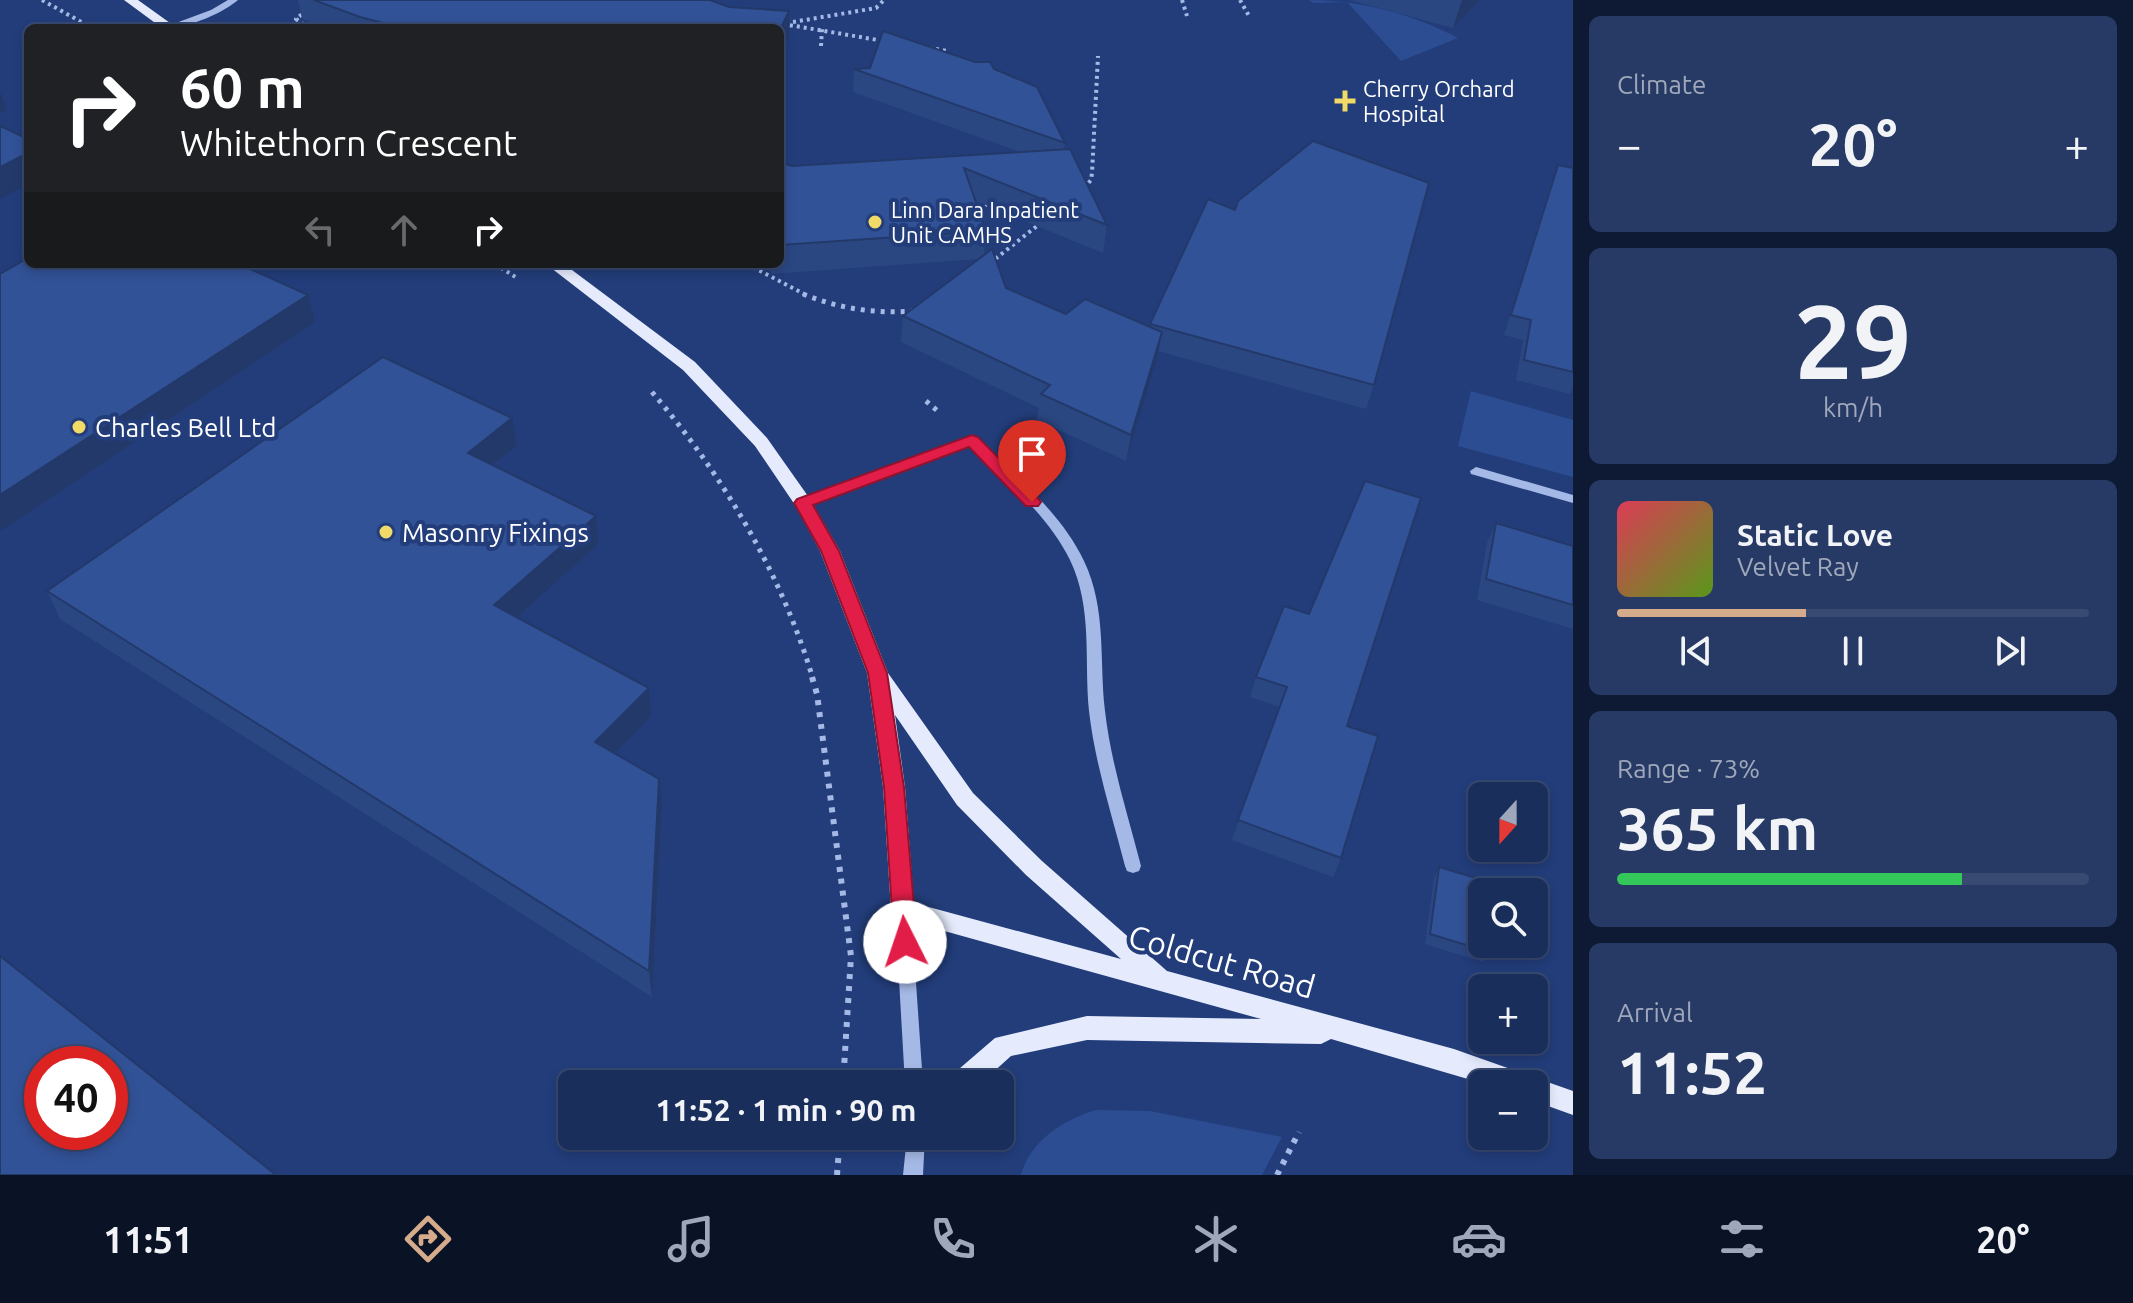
<!DOCTYPE html>
<html lang="en">
<head>
<meta charset="utf-8">
<style>
  body { margin:0; font-family:Ubuntu,sans-serif; background:#273a65; color:#f1f3f6; height:100vh; display:flex; flex-direction:column; font-size:30px; white-space:nowrap }
  * { box-sizing:border-box; margin:0 }
  p { font-size:26px; color:#9fa8bb }
  .icon { flex:none; width:44px; height:44px; fill:none; stroke:currentColor; stroke-width:2; stroke-linecap:round; stroke-linejoin:round }
  .map { position:relative; flex:1; overflow:hidden }
  .drawer { display:flex; flex-direction:column; gap:16px; padding:16px; background:#0e1933; width:560px }
  .drawer>* { flex:none }
  .guide { position:absolute; left:24px; top:24px; width:760px; height:244px; border-radius:12px; box-shadow:0 4px 12px #0003,0 0 0 2px #384a72; background:#202124; color:#fff; overflow:hidden }
  .needle { width:52px; rotate:201deg }
  .tools { position:absolute; left:1468px; top:782px; display:grid; gap:16px }
  .tools a { display:grid; place-items:center; width:80px; height:80px; border-radius:12px; background:#1a2e5c; box-shadow:0 4px 12px #0003,0 0 0 2px #384a72; font-size:40px }
  .speed { position:absolute; left:24px; top:1046px; display:flex; gap:16px; font-size:40px; font-weight:700; text-align:center }
  .speed>* { display:grid; place-content:center; width:104px; height:104px; border-radius:50%; background:#1a2e5c; box-shadow:0 4px 12px #0003,0 0 0 2px #384a72; line-height:1 }
  .speed .limit { border:12px solid #d22; background:#fff; color:#111 }
  .pin { position:absolute; display:grid; place-items:center; width:68px; height:68px; color:#fff; margin:-82px -34px; border-radius:50% 50% 50% 0; rotate:-45deg; box-shadow:0 0 8px #0007 }
  .pin .icon { rotate:45deg }
  .me { position:absolute; width:88px; margin:-44px; rotate:356deg; stroke-linejoin:round; filter:drop-shadow(0 0 6px #0008) }
  .turn { display:flex; align-items:center; gap:28px; height:168px; padding:0 24px; font-size:36px }
  .turn .icon { width:104px; height:104px; stroke-width:2.5 }
  .turn b { display:block; font-size:56px; line-height:68px }
  .lanes { display:flex; align-items:center; height:76px; padding:0 24px; background:#0003; justify-content:center; gap:40px; direction:ltr }
  .lanes .off { opacity:.35 }
  .big { font-size:60px; font-weight:700; line-height:1.1 }
  .drawer .tile { flex:1; display:flex; flex-direction:column; justify-content:center; gap:12px; min-width:0; padding:0 28px; border-radius:12px; background:#273a65 }
  .drawer .dial { align-items:center; gap:0 }
  .dial b { font-size:104px; line-height:1 }
  .song { display:flex; align-items:center; gap:24px }
  .cover { width:96px; height:96px; border-radius:12px; background:linear-gradient(135deg,hsl(350 70% 55%),hsl(90 70% 35%)) }
  .played { height:8px; border-radius:4px; background:linear-gradient(90deg,#d6ab8b 40%,#384a72 40%) }
  .keys { display:flex; justify-content:space-around; direction:ltr }
  .heat { display:flex; justify-content:space-between; align-items:center; font-size:44px; direction:ltr }
  .charge { height:12px; border-radius:6px; background:linear-gradient(90deg,#34c759 73%,#384a72 0) }
  .trip { position:absolute; left:558px; top:1070px; width:456px; height:80px; border-radius:12px; background:#1a2e5c; box-shadow:0 4px 12px #0003,0 0 0 2px #384a72; font-weight:700; line-height:80px; text-align:center }
  .dock { display:flex; height:128px; justify-content:space-around; align-items:center; background:#0a1225; color:#9fa8bb }
  .dock .icon { width:56px; height:56px }
  .dock .active { color:#d6ab8b }
  .dock b { font-size:36px; color:#f1f3f6 }
  main { display:flex; flex:1; min-height:0 }
  .map>svg:first-child { display:block }
  .green { fill:#2c4d92 }
  .lines { fill:none; stroke-linecap:round; stroke-linejoin:round }
  .path-far2 { stroke:#a4b9e5; stroke-width:4; stroke-dasharray:3 4; stroke-linecap:butt }
  .path-far1 { stroke:#a4b9e5; stroke-width:5; stroke-dasharray:4 6; stroke-linecap:butt }
  .path { stroke:#a4b9e5; stroke-width:6; stroke-dasharray:5 7; stroke-linecap:butt }
  .minor { fill:#a4b9e5; fill-rule:evenodd }
  .major { fill:#e5ebfd; fill-rule:evenodd }
  .wall { fill:#2b4782 }
  .shaded-wall { fill:#23396a }
  .building { fill:#325297; stroke:#23396a; stroke-width:2; fill-rule:evenodd }
  .route { fill:#e11d48; stroke:#92132f; stroke-width:2 }
  .poi-dot { fill:#f1da67; stroke:#223d7a; stroke-width:3 }
  .labels { text-anchor:middle; dominant-baseline:central; stroke-width:8; stroke-linejoin:round; paint-order:stroke }
  .far-poi-label { font-size:22px; fill:#fff; stroke:#223d7a; text-anchor:start }
  .poi-label { font-size:26px; fill:#fff; stroke:#223d7a; text-anchor:start }
  .near-street-label { font-size:32px; fill:#fff; stroke:#223d7a }
</style>
</head>
<body>
<main>
<div class="map">
<svg width="1573" height="1175" viewBox="0 0 1573 1175">
  <rect width="100%" height="100%" fill="#223d7a"/>
  <path class="green" d="M1309,0C1360,0 1413,14 1458,38L1401,61L1347,2L1313,3Z
    M1471,391L1573,420V477L1458,446Z
    M1096,1110L1150,1111L1282,1137L1262,1175H1021C1031,1140 1063,1120 1096,1110Z"/>
  <g class="lines">
    <path class="path-far2" d="M42,0L92,28
      M1182,0L1187,16
      M1240,0L1249,16
      M307,10L296,19L309,28
      M793,22L876,8L884,0
      M783,24L884,41
      M821,46L822,29
      M929,48L948,51
      M1084,188L1091,180L1092,173L1098,56
      M972,199L1000,210
      M990,263L1042,222
      M495,264L517,278
      M747,264L808,296"/>
    <path class="path-far1" d="M803,294C840,309 876,314 915,311
      M652,392C723,475 782,575 813,679
      M926,401L940,413"/>
    <path class="path" d="M812,677L817,694L851,956L843,1084
      M837,1175L840,1136
      M1277,1175L1299,1132"/>
    <path class="minor" d="M228,0H238C223,13 185,30 165,27L211,10Z
      M972,436L976,437C1014,475 1061,512 1084,561C1107,609 1099,661 1105,711C1111,764 1128,815 1141,866L1139,871L1133,873L1127,871L1125,866C1112,815 1095,764 1089,711C1084,660 1093,608 1070,560C1048,515 1005,480 970,445L808,506L803,507L796,503L798,500Z
      M1476,467L1573,495V503L1471,474L1470,471Z
      M903,903L909,905L911,910L923,1084H905L895,910L897,905Z
      M907,1136H925L923,1175H903Z"/>
    <path class="major" d="M124,0H138L177,28H162Z
      M546,264H564L695,362L767,438L810,499L840,551L888,673L973,793L1042,861L1167,971L1454,1049L1573,1091V1115L1534,1101V1084H1485L1331,1039L1321,1044L1087,1040L1011,1056L980,1084H948L952,1075L995,1038L1087,1016L1261,1019L894,917L891,910L883,787L867,673L820,551L795,505L755,446L683,370ZM895,715L957,805L1026,875L1121,959L914,903L905,787Z"/>
  </g>
  <path class="wall" d="M298,0H710L729,7L789,11V36L780,56V28H326L302,19Z
    M1350,0H1480L1453,28Z
    M854,69H994L1065,143L1064,149L1107,225L1103,253L976,201L986,231L984,254L1006,288L1066,314L1150,326V324L1374,385L1366,409L1158,351L1126,461L1037,420L1039,408L901,342L903,316L978,259L771,274L769,264H780V162L792,166L1020,152L853,92Z
    M1558,165L1573,168V388L1570,394L1516,380L1523,340L1504,335L1551,183Z
    M517,446L493,465L596,516L599,544L517,617L649,688L651,716L615,753L662,806L652,997L60,619L47,591Z
    M1496,523L1573,546V629L1477,600L1487,543Z
    M1309,614L1347,726L1341,858L1333,877L1232,840L1280,707L1250,697L1256,677Z
    M1439,867L1489,952L1483,962L1425,944L1434,878Z"/>
  <path class="shaded-wall" d="M1462,0H1480L1453,28Z
    M789,11V36L780,56V30Z
    M0,92L7,110L0,113Z
    M28,153V184L0,199V167Z
    M308,295L315,322L0,531V495Z
    M1162,332L1157,358L1126,461L1131,435Z
    M512,418L517,446L473,480L468,453Z
    M596,516L599,544L499,633L494,605Z
    M649,688L651,716L599,770L595,742Z
    M659,779L662,806L652,997L649,971Z"/>
  <path class="building" d="M314,0H710L729,7L789,11L780,30V28H402L360,17Z
    M883,31L975,62H990L994,69L1037,87L1065,143L854,69L870,68Z
    M0,126L28,139V153L0,167Z
    M1313,141L1429,183L1374,385L1150,324L1208,199L1235,210L1238,201Z
    M1070,149L1107,225L964,168L986,231L780,245V162L792,166Z
    M1558,165L1573,168V372L1524,360L1531,320L1511,315Z
    M992,249L1006,288L1066,314L1085,299L1162,332L1131,435L1041,394L1050,385L903,316Z
    M28,258V264H239L308,295L0,495V274Z
    M383,357L512,418L468,453L596,516L494,605L649,688L595,742L659,779L649,971L47,591Z
    M1365,481L1421,498L1347,726L1378,736L1341,858L1238,820L1287,687L1256,677L1284,606L1309,614Z
    M1496,523L1573,546V605L1486,579Z
    M1439,867L1496,884L1495,892H1482V944H1490L1489,952L1430,934Z
    M0,956L276,1175H0ZM42,1064H110V1132H42Z"/>
  <path class="route" d="M972,435L978,437L1038,498L1041,502L1038,506H1026L969,447L813,505L839,551L887,673L904,787L917,942L913,949L905,952L898,949L894,942L884,787L868,673L821,551L794,503L797,499Z"/>
  <g class="poi-dot">
    <path d="M1341 89h8v8h8v8h-8v8h-8v-8h-8v-8h8z"/>
    <circle cx="875" cy="222" r="8"/>
    <circle cx="79" cy="427" r="8"/>
    <circle cx="386" cy="532" r="8"/>
  </g>
  <g class="labels">
    <g class="far-poi-label">
      <text x="1363" y="88">Cherry Orchard<tspan x="1363" dy="25">Hospital</tspan></text>
      <text x="891" y="209">Linn Dara Inpatient<tspan x="891" dy="25">Unit CAMHS</tspan></text>
    </g>
    <g class="poi-label">
      <text x="95" y="427">Charles Bell Ltd</text>
      <text x="402" y="532">Masonry Fixings</text>
    </g>
    <g class="near-street-label">
      <text transform="translate(1222 961) rotate(16)">Coldcut Road</text>
    </g>
  </g>
</svg>
<div class="tools">
<a><svg class="needle" viewBox="-14 -14 28 28"><path d="M0-13l5 13h-10z" fill="#e53935"/><path d="M0 13l5-13h-10z" fill="#9fa8bb"/></svg></a>
<a><svg class="icon" aria-label="search" viewBox="0 0 24 24"><circle cx="10" cy="10" r="6"/><path d="M15 15l6 6"/></svg></a>
<a>+</a>
<a>−</a>
</div>
<div class="speed"><div class="limit">40</div></div>
<div class="pin" style="left:1032px;top:502px;background:#d93025"><svg class="icon" aria-label="arrive" viewBox="0 0 24 24"><path d="M6 21V4h12l-3 4 3 4H6"/></svg></div>
<svg class="me" style="left:905px;top:942px" viewBox="-20 -20 40 40"><circle r="19" fill="#fff"/><path d="M0-13L10 11 0 6-10 11z" fill="#e11d48"/></svg>
<div class="trip">11:52 · 1 min · 90 m</div>
<div class="guide">
<div class="turn"><svg class="icon" aria-label="right" viewBox="0 0 24 24"><path d="M7 20v-9h11M14 6l5 5-5 5"/></svg><div><b>60 m</b>Whitethorn Crescent</div></div>
<div class="lanes"><svg class="icon off" aria-label="left" viewBox="0 0 24 24"><path d="M17 20v-9H6M10 6l-5 5 5 5"/></svg><svg class="icon off" aria-label="ahead" viewBox="0 0 24 24"><path d="M12 20V5M6 11l6-6 6 6"/></svg><svg class="icon" aria-label="right" viewBox="0 0 24 24"><path d="M7 20v-9h11M14 6l5 5-5 5"/></svg></div>
</div>
</div>
<section class="drawer">
<div class="tile"><p>Climate</p>
<div class="heat"><a>−</a><b class="big">20°</b><a>+</a></div>
</div>
<div class="tile dial"><b>29</b><p>km/h</p></div>
<div class="tile">
<div class="song"><i class="cover"></i><div><b>Static Love</b><p>Velvet Ray</p></div></div>
<div class="played"></div>
<div class="keys"><svg class="icon" aria-label="previous" viewBox="0 0 24 24"><path d="M18 5L8 12l10 7zM5 5v14"/></svg><svg class="icon" aria-label="pause" viewBox="0 0 24 24"><path d="M8 5v14M16 5v14"/></svg><svg class="icon" aria-label="next" viewBox="0 0 24 24"><path d="M6 5l10 7-10 7zM19 5v14"/></svg></div>
</div>
<div class="tile"><p>Range · 73%</p><b class="big">365 km</b><div class="charge"></div></div>
<div class="tile"><p>Arrival</p><b class="big">11:52</b></div>
</section>
</main>
<nav class="dock">
<b>11:51</b>
<svg class="icon active" aria-label="directions" viewBox="0 0 24 24"><path d="M12 3l9 9-9 9-9-9zM9 14v-3h6M13 9l2 2-2 2"/></svg>
<svg class="icon" aria-label="music" viewBox="0 0 24 24"><path d="M9 18V5l10-2v13"/><circle cx="6" cy="18" r="3"/><circle cx="16" cy="16" r="3"/></svg>
<svg class="icon" aria-label="phone" viewBox="0 0 24 24"><path d="M5 4h4l2 5-3 2q2 4 5 5l2-3 5 2v4C11 20 4 13 5 4z"/></svg>
<svg class="icon" aria-label="climate" viewBox="0 0 24 24"><path d="M12 3v18M4 7l16 10M4 17L20 7"/></svg>
<svg class="icon" aria-label="car" viewBox="0 0 24 24"><path d="M5 17H2v-5l4-1 3-4h7l3 4 3 1v5h-3M9 17h6M6 11h13"/><circle cx="7" cy="17" r="2"/><circle cx="17" cy="17" r="2"/></svg>
<svg class="icon" aria-label="filters" viewBox="0 0 24 24"><path d="M4 7h16M4 17h16"/><circle cx="9" cy="7" r="2"/><circle cx="15" cy="17" r="2"/></svg>
<b>20°</b>
</nav>
</body>
</html>
